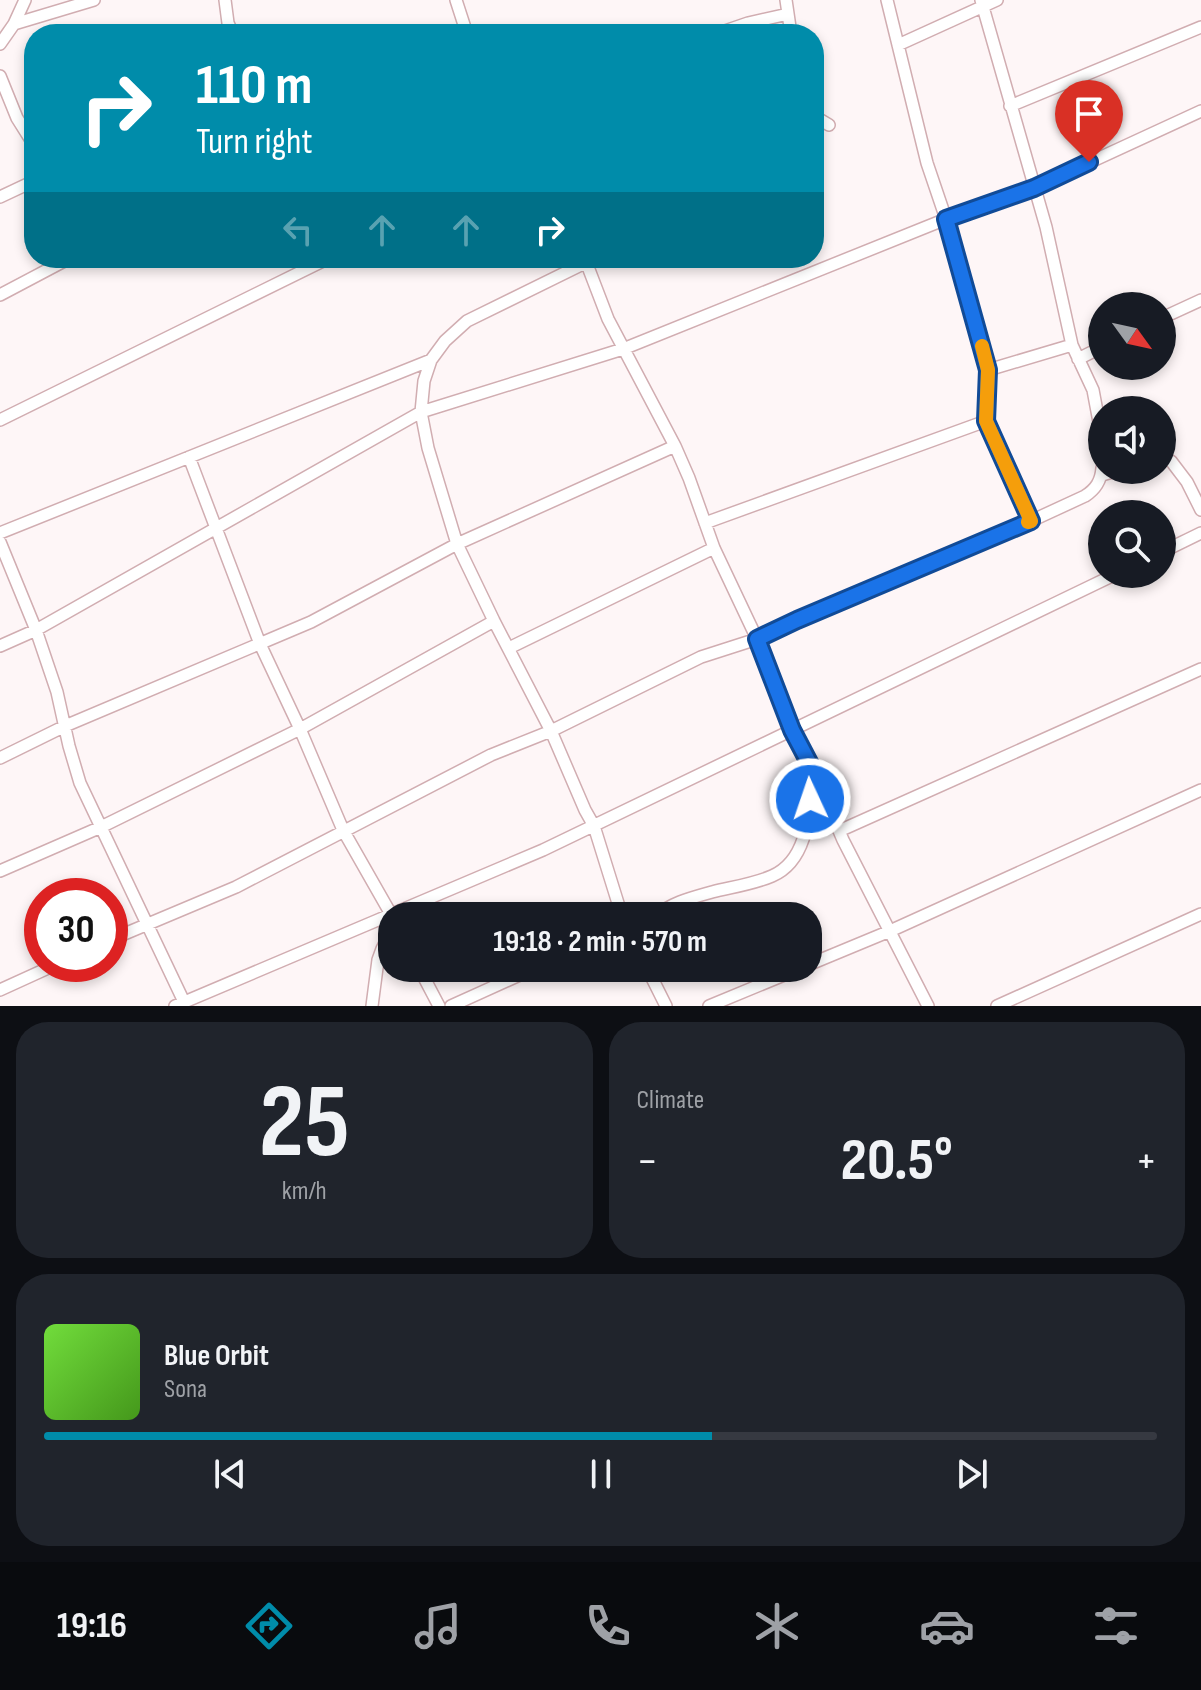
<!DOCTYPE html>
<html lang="en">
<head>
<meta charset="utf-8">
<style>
  body { margin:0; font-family:"Sofia Sans Condensed",sans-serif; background:#20242c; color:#f1f3f6; height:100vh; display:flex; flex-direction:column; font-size:30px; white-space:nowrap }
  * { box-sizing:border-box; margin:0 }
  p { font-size:26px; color:#9ea1a6 }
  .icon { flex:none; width:44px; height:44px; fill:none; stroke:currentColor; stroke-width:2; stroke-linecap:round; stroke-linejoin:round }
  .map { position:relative; height:1006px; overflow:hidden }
  .panel { display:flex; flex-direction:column; gap:16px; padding:16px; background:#0d0f14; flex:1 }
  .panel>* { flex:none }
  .hud { position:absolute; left:24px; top:24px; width:800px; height:244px; border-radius:32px; box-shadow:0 4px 12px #0003; background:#008caa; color:#fff; overflow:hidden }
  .needle { width:52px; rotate:123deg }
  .controls { position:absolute; left:1088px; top:292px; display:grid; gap:16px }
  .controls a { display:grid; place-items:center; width:88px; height:88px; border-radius:50%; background:#171b24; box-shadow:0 4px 12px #0003; font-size:40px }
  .speed { position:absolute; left:24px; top:878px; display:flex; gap:16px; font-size:40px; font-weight:700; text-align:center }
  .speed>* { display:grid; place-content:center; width:104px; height:104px; border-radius:50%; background:#171b24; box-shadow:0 4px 12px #0003; line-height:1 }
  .speed .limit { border:12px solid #d22; background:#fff; color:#111 }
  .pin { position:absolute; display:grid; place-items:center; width:68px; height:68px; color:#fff; margin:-82px -34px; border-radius:50% 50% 50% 0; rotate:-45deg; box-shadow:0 0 8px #0007 }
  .pin .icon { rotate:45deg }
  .me { position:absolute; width:88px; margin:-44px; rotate:357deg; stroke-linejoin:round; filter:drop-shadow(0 0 6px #0008) }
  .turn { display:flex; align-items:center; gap:28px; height:168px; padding:0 40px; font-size:36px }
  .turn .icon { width:104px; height:104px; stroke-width:2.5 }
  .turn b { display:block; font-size:56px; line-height:68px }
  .lanes { display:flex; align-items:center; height:76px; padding:0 40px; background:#0003; justify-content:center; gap:40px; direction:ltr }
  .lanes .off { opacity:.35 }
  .big { font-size:60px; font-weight:700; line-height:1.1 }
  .panel .tile { flex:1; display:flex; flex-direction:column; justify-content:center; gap:12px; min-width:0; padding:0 28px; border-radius:32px; background:#20242c }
  .panel .dial { align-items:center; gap:0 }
  .dial b { font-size:104px; line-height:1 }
  .song { display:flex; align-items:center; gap:24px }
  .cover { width:96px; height:96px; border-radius:12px; background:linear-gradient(135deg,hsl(100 70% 55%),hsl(100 70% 35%)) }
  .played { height:8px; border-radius:4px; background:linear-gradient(90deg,#008caa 60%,#363941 60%) }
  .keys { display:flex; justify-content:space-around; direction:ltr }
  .heat { display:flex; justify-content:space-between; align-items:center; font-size:44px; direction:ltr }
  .panel .tiles { flex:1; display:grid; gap:16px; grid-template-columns:1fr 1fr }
  .tile:last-child { grid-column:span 2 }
  .trip { position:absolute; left:378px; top:902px; width:444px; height:80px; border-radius:32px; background:#171b24; box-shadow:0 4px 12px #0003; font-weight:700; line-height:80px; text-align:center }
  .menu { display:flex; height:128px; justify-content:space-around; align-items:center; background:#090b0e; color:#9ea1a6 }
  .menu .icon { width:56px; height:56px }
  .menu .selected { color:#008caa }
  .menu b { font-size:36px; color:#f1f3f6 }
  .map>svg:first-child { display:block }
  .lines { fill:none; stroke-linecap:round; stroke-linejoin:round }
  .minor-casing { stroke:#d1adb1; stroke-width:14 }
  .minor { stroke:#fff; stroke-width:11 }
  .route-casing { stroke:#114b97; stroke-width:20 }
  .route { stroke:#1a73e8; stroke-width:14 }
  .slow { stroke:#f59e0b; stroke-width:14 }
</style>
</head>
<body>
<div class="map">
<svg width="1201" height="1006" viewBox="0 0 1201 1006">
  <rect width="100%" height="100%" fill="#fef6f7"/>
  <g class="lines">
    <g class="minor-casing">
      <path id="minor" d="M225,0L228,23L233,34
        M456,0L467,34
        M786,0L791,34
        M887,0L927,163L946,219L988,370L986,421L1031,521
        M981,0L1046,227L1072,345L1093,390L1102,438
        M14,24L94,0
        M716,34L748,23L788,14
        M0,44L14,24L25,0
        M898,45L997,0
        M0,76L17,118L34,145
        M1010,106L1201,27
        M814,116L829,125
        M0,197L34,181
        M585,259L608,319L675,446L689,478L714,548L757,639L792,730L813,770L843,840L928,1006
        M0,295L70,258
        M1162,318L1201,300
        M1078,359L1102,347
        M988,370L1072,345
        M0,420L329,258
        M189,457L260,644L300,729L343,830L392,916
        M1162,459L1171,461L1187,482L1201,510
        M1102,475L1119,470
        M705,523L986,421
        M0,533L431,360
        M0,542L36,630L57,692L69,746L80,783L186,1006
        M1162,552L1201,533
        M0,646L36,630L421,412L623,349L946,219L1034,188L1201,111
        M509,648L714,548
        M0,758L65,726L311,622L457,544L675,446
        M839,831L1201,669
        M0,871L101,827L300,729L494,621
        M622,916L594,826L585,810L551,731L701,657L757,639L877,585L1005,533L1085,496C1096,489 1101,481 1102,468
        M656,916C673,902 691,898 712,892C732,887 754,884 772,876C811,859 809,806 813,771
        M110,940L236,887L491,755L551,731L494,621L457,544L428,448L421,412L424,381L431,360L445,341L467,321L587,262
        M808,965L890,931L1201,790
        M419,968L439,1006
        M647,968L666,1006
        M0,990L57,964
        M175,1006L543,850L1116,574
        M372,1006L378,960L382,949L392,929
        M451,1006L535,968
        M709,1006L801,968
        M997,1006L1201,914"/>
    </g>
    <use href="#minor" class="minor"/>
  </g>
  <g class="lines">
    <g class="route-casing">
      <path id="route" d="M810,799L813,770L792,730L757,639L797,620L1031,521L986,421L988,370L946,219L1034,188L1089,162"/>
    </g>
    <use href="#route" class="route"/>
    <path class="slow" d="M982,346L988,370L986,421L1031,521L1028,522"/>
  </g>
</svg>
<div class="controls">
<a><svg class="needle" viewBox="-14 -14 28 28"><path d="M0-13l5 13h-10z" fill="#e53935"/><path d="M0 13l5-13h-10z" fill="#9ea1a6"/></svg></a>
<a><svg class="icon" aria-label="sound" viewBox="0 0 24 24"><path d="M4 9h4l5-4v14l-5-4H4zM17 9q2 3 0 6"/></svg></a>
<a><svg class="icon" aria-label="search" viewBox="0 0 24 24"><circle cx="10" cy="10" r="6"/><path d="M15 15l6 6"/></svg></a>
</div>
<div class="speed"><div class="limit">30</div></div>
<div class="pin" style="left:1089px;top:162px;background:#d93025"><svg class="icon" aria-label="arrive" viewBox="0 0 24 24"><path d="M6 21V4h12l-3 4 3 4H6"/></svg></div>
<svg class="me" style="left:810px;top:799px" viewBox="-20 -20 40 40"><circle r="17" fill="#1a73e8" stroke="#fff" stroke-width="3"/><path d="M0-11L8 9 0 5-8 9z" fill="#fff"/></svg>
<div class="trip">19:18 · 2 min · 570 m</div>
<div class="hud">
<div class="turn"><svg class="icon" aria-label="right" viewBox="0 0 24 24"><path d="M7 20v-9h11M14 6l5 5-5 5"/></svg><div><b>110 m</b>Turn right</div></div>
<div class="lanes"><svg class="icon off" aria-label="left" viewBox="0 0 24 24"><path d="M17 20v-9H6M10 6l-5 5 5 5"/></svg><svg class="icon off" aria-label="ahead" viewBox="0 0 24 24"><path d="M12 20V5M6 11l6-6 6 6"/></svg><svg class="icon off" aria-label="ahead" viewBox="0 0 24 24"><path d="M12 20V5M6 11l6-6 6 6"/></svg><svg class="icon" aria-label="right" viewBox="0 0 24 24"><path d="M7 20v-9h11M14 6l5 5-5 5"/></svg></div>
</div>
</div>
<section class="panel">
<div class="tiles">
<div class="tile dial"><b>25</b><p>km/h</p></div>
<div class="tile"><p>Climate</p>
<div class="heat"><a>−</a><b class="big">20.5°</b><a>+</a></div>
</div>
<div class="tile">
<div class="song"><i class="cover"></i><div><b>Blue Orbit</b><p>Sona</p></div></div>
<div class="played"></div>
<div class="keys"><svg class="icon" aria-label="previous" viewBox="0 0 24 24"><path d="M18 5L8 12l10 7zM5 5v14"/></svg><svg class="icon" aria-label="pause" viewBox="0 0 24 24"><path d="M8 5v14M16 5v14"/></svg><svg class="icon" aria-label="next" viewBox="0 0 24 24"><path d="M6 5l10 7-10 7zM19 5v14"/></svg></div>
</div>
</div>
</section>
<nav class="menu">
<b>19:16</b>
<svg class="icon selected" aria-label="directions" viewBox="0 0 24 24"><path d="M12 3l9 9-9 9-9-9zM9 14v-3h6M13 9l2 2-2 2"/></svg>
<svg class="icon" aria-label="music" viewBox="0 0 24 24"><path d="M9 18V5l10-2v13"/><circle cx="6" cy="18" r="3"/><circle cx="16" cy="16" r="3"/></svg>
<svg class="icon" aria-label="phone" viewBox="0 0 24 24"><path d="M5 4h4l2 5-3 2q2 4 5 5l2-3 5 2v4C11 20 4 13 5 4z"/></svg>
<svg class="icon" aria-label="climate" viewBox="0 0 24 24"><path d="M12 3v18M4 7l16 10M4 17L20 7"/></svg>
<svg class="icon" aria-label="car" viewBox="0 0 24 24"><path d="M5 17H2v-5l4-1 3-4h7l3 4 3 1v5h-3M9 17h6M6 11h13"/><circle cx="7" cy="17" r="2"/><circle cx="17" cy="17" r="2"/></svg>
<svg class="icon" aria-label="filters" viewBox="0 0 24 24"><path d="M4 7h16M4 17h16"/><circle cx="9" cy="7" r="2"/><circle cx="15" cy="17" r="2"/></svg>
</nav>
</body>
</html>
